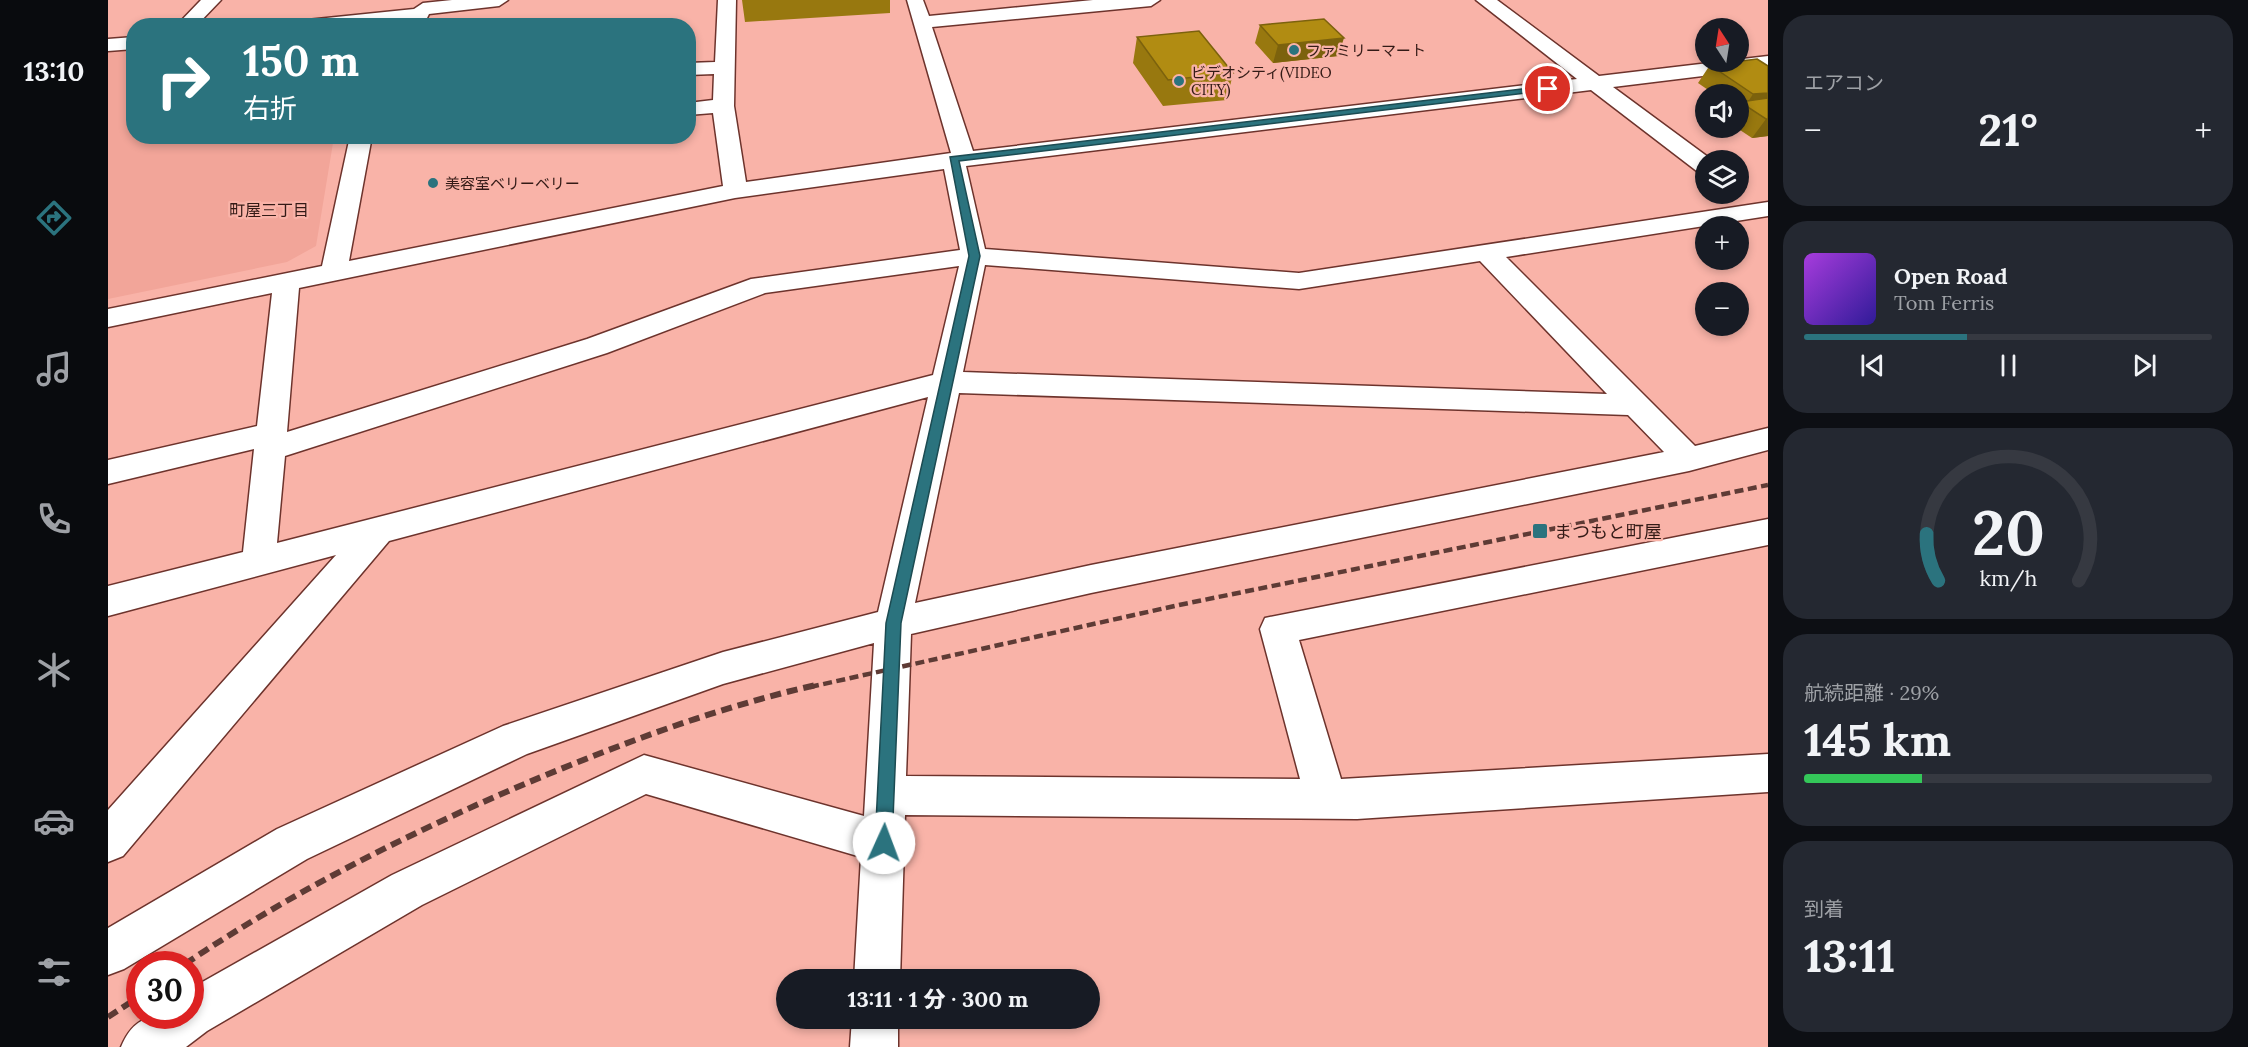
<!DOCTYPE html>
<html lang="ja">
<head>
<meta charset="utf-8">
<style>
  body { margin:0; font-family:Lora,"Noto Sans JP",serif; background:#242831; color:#f1f3f6; height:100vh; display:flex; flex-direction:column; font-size:22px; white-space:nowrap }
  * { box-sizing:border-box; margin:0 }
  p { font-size:20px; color:#9ea1a6 }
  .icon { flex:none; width:33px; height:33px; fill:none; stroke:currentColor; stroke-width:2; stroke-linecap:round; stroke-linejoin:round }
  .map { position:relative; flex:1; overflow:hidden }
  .drawer { display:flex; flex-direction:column; gap:15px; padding:15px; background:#0d0f14; width:480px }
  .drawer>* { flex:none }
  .hud { position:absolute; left:18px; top:18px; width:570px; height:126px; border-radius:24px; box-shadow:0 3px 9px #0003; background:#2b737e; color:#fff; overflow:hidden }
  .needle { width:39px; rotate:348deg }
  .tools { position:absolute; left:1587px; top:18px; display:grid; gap:12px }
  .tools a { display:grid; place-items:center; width:54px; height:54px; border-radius:50%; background:#171b24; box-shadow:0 3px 9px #0003; font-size:30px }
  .speed { position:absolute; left:18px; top:951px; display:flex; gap:12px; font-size:30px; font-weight:700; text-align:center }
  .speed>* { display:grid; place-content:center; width:78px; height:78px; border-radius:50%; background:#171b24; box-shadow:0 3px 9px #0003; line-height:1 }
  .speed .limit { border:9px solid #d22; background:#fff; color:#111 }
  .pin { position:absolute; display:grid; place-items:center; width:51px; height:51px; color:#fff; margin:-26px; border:3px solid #fff; border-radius:50%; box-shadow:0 2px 6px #0007 }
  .me { position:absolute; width:66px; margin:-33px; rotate:2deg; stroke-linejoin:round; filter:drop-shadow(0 0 4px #0008) }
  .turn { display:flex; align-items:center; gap:21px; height:126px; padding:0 18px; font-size:27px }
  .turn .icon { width:78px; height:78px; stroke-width:2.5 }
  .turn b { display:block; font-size:42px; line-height:51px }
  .big { font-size:45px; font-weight:800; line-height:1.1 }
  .drawer .tile { flex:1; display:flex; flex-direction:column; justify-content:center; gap:9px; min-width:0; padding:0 21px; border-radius:24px; background:#242831 }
  .drawer .dial { align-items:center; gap:0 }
  .dial svg { height:156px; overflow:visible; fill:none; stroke:#363941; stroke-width:7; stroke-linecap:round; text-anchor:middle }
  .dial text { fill:#f1f3f6; stroke:none }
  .song { display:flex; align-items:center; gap:18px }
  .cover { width:72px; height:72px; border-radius:9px; background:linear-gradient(135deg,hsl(280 70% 55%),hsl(250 70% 35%)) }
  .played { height:6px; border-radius:3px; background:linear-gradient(90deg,#2b737e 40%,#363941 40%) }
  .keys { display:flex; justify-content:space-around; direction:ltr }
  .heat { display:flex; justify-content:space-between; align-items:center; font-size:33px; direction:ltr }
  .charge { height:9px; border-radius:4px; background:linear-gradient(90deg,#34c759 29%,#363941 0) }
  .trip { position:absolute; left:668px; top:969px; width:324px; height:60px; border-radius:30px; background:#171b24; box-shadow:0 3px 9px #0003; font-weight:800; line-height:60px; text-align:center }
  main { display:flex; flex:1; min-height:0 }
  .dock { display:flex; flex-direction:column; width:108px; justify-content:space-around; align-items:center; background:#090b0e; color:#9ea1a6 }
  .dock .icon { width:42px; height:42px }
  .dock .on { color:#2b737e }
  .dock b { font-size:27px; color:#f1f3f6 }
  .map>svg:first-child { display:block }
  .built { fill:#f2a599 }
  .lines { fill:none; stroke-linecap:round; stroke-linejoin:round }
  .minor-casing { stroke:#6d332c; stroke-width:3 }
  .minor { fill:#fff; fill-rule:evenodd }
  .rail-far1 { stroke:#5e3b35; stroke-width:4.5; stroke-dasharray:9 4.5; stroke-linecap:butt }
  .rail { stroke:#5e3b35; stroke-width:6; stroke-dasharray:11 6; stroke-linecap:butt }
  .wall { fill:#98780f }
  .shaded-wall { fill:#7c620d }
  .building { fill:#b18c12; stroke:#7c620d; stroke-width:1.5 }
  .route { fill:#2b737e; stroke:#1c4b52; stroke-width:1.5 }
  .poi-dot { fill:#2b737e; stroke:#f9b3a8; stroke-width:2 }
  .labels { text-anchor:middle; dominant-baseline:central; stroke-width:4.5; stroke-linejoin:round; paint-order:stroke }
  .far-poi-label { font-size:15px; fill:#331a16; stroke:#f9b3a8; text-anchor:start }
  .far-neighbourhood-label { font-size:16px; fill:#331a16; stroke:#f9b3a8 }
  .poi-label { font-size:18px; fill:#331a16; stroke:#f9b3a8; text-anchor:start }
</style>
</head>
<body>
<main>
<nav class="dock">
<b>13:10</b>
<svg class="icon on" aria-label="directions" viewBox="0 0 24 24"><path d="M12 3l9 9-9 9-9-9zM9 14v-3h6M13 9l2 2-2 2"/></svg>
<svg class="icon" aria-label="music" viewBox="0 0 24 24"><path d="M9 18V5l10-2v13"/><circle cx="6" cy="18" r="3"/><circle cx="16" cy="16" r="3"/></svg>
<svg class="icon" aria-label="phone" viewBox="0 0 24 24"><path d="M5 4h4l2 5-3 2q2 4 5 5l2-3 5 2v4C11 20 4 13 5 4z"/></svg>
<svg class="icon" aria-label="climate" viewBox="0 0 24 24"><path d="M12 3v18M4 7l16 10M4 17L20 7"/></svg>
<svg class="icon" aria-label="car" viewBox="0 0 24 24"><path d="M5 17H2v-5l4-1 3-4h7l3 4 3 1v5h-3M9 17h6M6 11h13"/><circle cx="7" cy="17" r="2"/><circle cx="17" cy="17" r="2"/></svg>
<svg class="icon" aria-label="filters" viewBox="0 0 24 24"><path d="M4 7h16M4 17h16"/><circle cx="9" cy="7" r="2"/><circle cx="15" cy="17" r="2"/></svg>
</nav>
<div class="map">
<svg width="1660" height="1047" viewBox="0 0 1660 1047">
  <rect width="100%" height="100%" fill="#f9b3a8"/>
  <path class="built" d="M25,48L26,136L226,137L208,246L179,262L0,299V50Z"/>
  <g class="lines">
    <g class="minor-casing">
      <path id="minor" d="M93,0H113L88,26H68Z
        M344,0H400L391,6L321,14L319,18L312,20L257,26H190L199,20L306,9L315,3Z
        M610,0H628L626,106L638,182L843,153L799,0H815L821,16L985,0H1052L1043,6L824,27L865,151L1469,79L1368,0H1389L1491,76L1660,56V68L1505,87L1604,160H1598V174L1590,172L1483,90L858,166L877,249L1191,273L1660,202V216L1398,257L1587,446L1660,428V450L1581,471L983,593L803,634L798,776L1192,779L1152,629L1157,618L1660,519V545L1191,640L1233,779L1660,754V792L1249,819L797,815L792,980H746L753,857L538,794L314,905L99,1031L78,1047H13C28,1011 49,1016 82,1016V989L284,875L536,755L756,816L766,643L615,684L419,754L199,859L16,969L0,975V928L169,829L395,726L615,652L770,612L820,397L281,541L15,856L0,862V810L228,555L0,616V586L135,552L146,449L0,484V460L149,426L164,293L0,327V309L214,266L242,136H264L241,261L615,186L605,113L580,115V103L605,100L606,74L580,75V63L607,62ZM836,169L852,250L643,279L479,339L179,432L191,288L627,198ZM1372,261L1499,394L855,372L877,265L1191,289ZM851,266L825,375L169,543L177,456L499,353L657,293ZM851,393L1520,415L1556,452L983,565L807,603Z
        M26,37V49L0,51V39Z
        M744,1018H790V1047H742Z"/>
    </g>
    <use href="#minor" class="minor"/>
    <path class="rail-far1" d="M702,687L1071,605L1660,485"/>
    <path class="rail" d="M77,964C190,888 313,827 438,775C526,739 615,706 708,685
      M0,1017L32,996"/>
  </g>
  <path class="wall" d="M634,0H782V13L637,22Z
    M1152,25L1230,56L1165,63L1147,43Z
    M1029,37L1125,73L1119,100L1055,106L1025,63Z
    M1602,65L1660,66V136L1644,138L1629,128H1630V94H1606L1590,83Z"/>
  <path class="shaded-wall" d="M1236,38L1230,56L1165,63L1170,45Z
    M1660,93V110L1638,105L1645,94Z
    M1658,119H1660V136L1644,138Z"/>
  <path class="building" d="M1216,19L1236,38L1170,45L1152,25Z
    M1091,31L1125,73L1060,80L1029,37Z
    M1649,59L1660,66V93L1645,94L1602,65Z
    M1660,98V119H1658L1632,102Z"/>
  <path class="route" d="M1440,86L1443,90L851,161L872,256L793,623L784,843L782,849L776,852L770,849L767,843L778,623L861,256L842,157Z"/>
  <g class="poi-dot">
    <circle cx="1186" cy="50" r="6"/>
    <circle cx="1071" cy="81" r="6"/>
    <circle cx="325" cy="183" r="6"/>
    <rect x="1424" y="523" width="16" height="16" rx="3"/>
  </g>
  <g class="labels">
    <g class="far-poi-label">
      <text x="1198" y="50">ファミリーマート</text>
      <text x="1083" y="72">ビデオシティ(VIDEO<tspan x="1083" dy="17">CITY)</tspan></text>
      <text x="337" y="183">美容室ベリーベリー</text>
    </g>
    <g class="far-neighbourhood-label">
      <text x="161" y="210">町屋三丁目</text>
    </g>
    <g class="poi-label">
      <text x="1446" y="531">まつもと町屋</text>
    </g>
  </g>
</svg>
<div class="tools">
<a><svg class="needle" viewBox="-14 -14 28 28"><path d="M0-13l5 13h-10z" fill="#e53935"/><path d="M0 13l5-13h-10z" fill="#9ea1a6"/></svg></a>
<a><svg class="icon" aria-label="sound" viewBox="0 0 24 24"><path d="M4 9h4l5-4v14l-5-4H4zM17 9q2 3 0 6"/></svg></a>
<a><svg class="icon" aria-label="layers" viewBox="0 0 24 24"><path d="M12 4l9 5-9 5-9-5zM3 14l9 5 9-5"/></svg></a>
<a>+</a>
<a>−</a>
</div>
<div class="speed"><div class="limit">30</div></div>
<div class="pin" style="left:1440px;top:89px;background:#d93025"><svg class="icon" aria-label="arrive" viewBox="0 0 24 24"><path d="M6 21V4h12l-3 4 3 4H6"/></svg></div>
<svg class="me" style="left:776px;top:843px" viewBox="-20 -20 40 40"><circle r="19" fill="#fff"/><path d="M0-13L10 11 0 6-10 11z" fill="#2b737e"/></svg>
<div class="trip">13:11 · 1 分 · 300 m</div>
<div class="hud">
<div class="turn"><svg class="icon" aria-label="right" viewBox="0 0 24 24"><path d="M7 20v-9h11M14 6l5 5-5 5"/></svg><div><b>150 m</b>右折</div></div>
</div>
</div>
<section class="drawer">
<div class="tile"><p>エアコン</p>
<div class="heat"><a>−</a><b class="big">21°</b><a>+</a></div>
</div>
<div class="tile">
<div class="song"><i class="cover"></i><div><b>Open Road</b><p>Tom Ferris</p></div></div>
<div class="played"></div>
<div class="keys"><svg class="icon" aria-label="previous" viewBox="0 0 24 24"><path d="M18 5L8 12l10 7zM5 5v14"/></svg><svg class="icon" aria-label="pause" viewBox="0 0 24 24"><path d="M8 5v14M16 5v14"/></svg><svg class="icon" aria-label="next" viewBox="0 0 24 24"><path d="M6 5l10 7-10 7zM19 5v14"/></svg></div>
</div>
<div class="tile dial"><svg viewBox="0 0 100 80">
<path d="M14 69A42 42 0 1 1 86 69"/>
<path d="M14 69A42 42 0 0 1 8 45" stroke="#2b737e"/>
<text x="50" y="56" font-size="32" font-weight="700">20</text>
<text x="50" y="72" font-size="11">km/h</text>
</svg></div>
<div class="tile"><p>航続距離 · 29%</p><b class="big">145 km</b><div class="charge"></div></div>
<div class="tile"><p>到着</p><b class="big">13:11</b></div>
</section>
</main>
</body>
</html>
